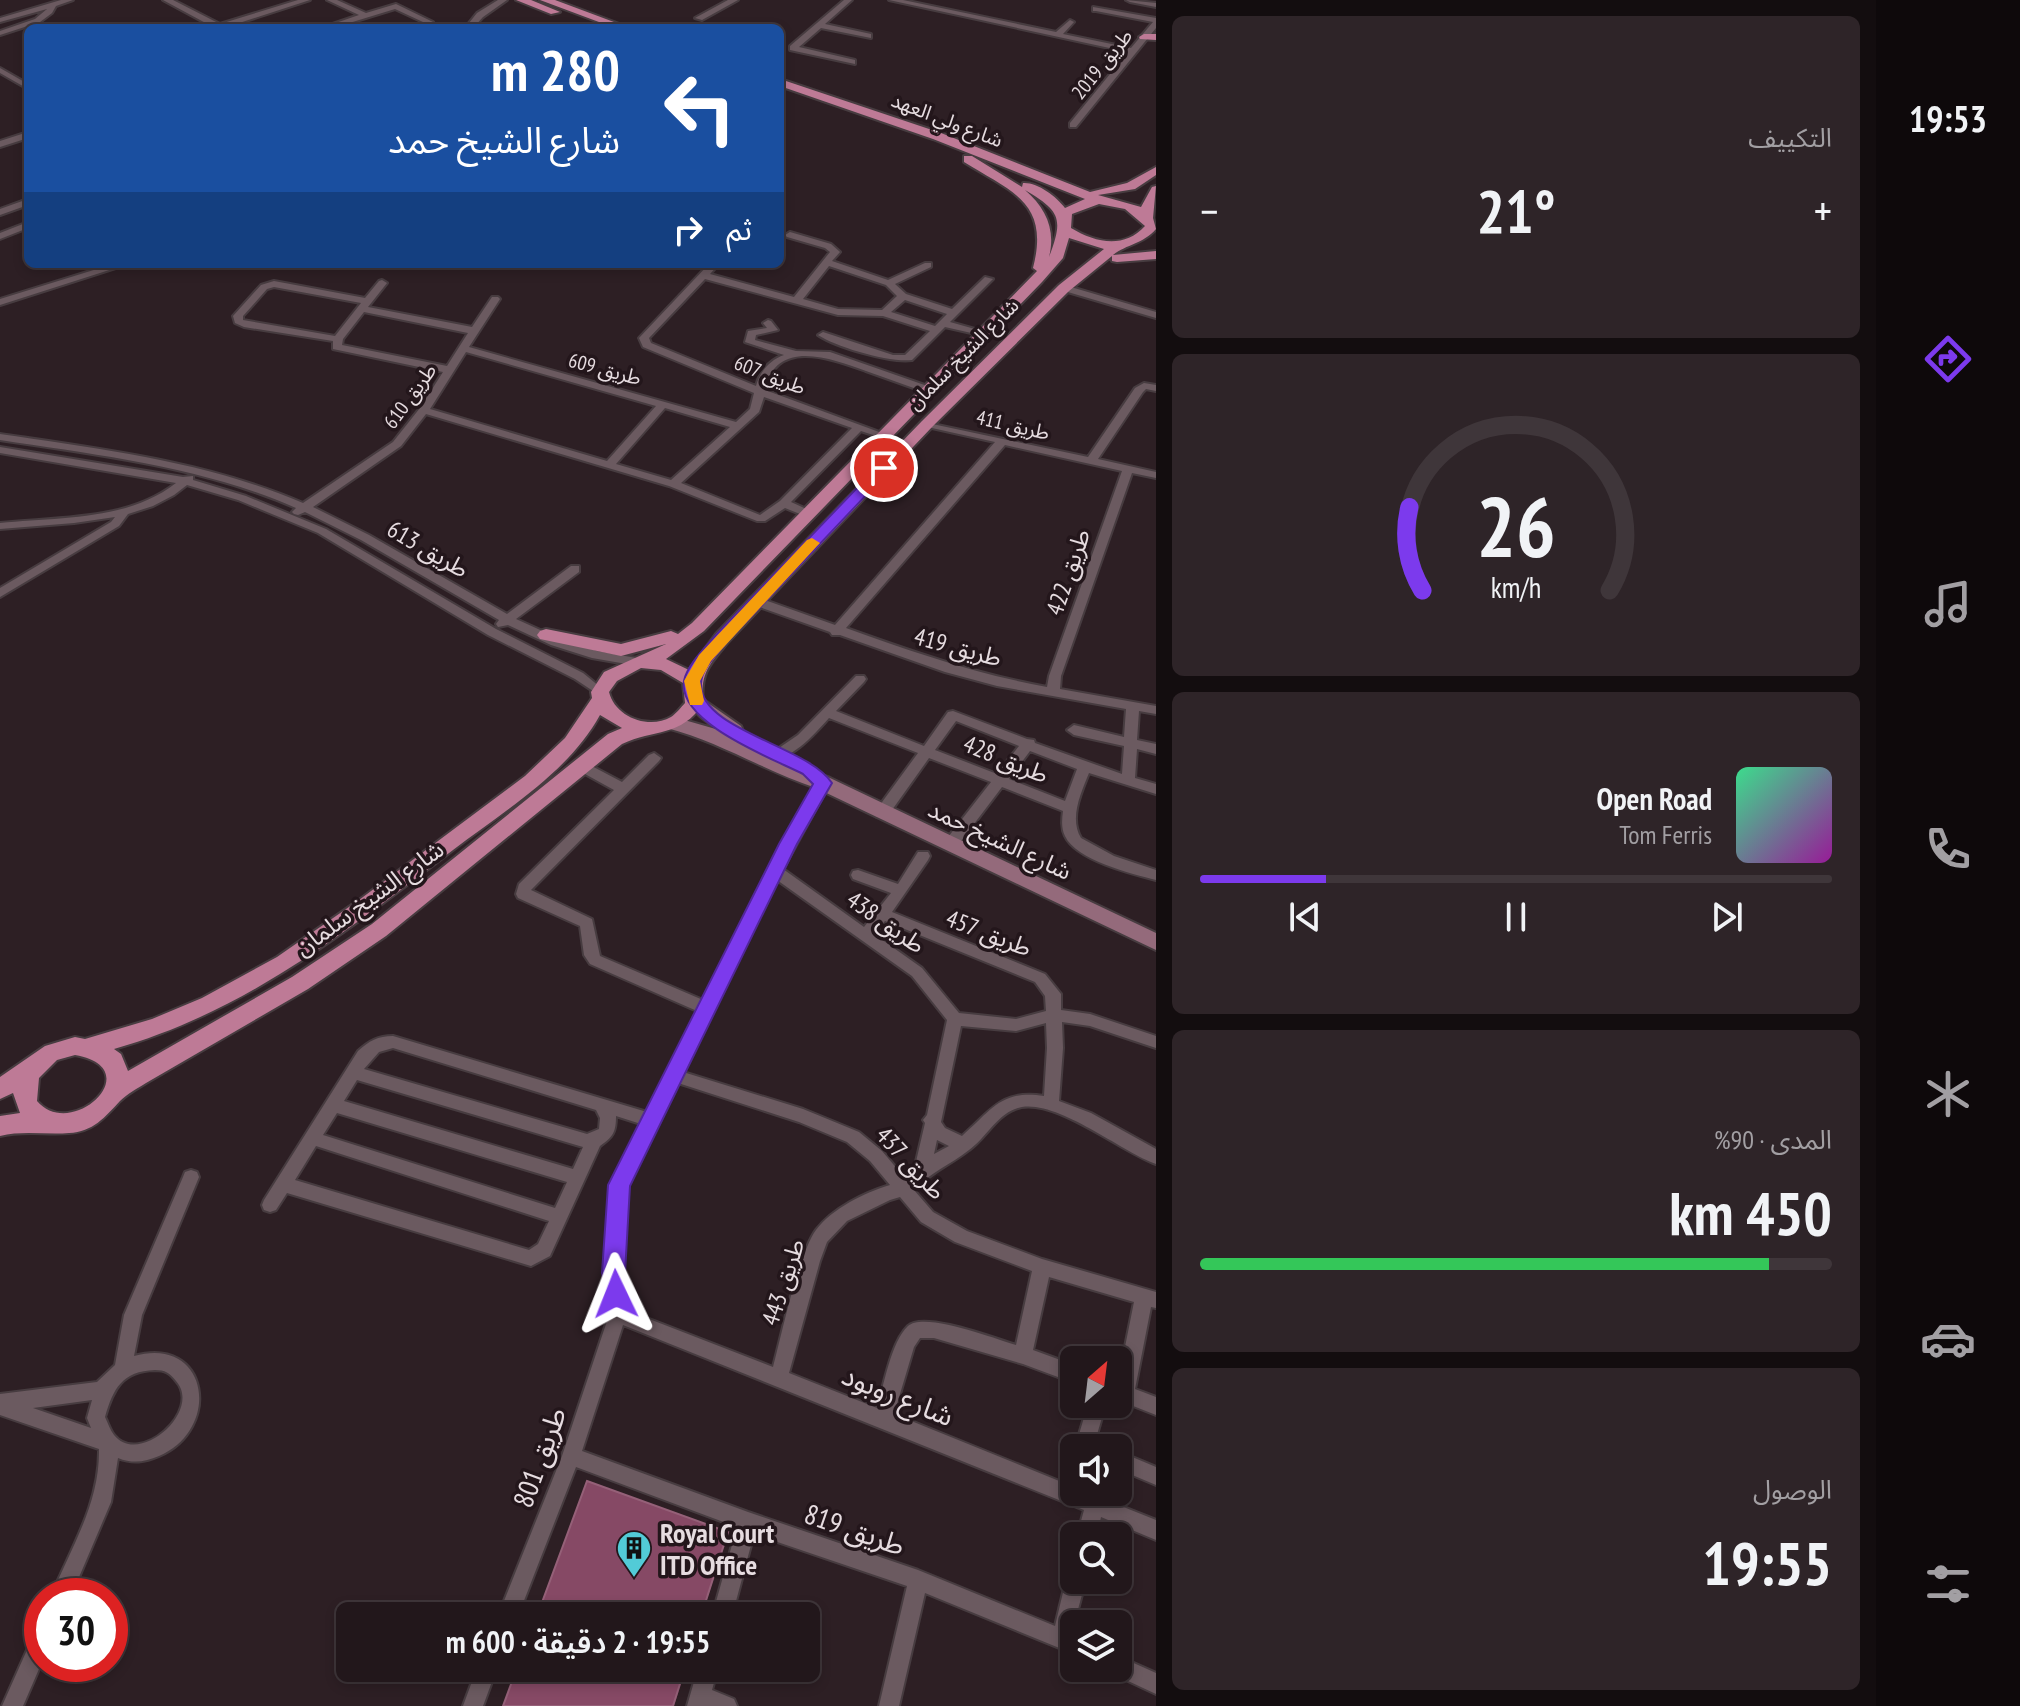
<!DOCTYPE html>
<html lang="ar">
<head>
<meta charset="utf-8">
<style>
  body { margin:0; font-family:"PT Sans Narrow","Noto Sans Arabic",sans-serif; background:#2e2428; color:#f1f3f6; direction:rtl; height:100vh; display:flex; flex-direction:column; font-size:30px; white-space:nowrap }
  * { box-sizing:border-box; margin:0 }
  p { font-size:26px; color:#a29fa3 }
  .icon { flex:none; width:44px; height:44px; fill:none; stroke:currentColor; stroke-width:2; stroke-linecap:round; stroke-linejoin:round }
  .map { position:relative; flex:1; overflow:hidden; direction:ltr }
  .side { display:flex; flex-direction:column; gap:16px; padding:16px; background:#130d0f; width:720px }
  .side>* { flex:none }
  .top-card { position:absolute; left:24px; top:24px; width:760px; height:244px; border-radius:12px; box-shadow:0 4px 12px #0003,0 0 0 2px #3f363a; direction:rtl; background:#1a4fa0; color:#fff; overflow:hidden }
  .needle { width:52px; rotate:28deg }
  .controls { position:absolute; left:1060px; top:1346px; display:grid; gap:16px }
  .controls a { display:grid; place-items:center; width:72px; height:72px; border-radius:12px; background:#22171b; box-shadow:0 4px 12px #0003,0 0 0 2px #3f363a; font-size:40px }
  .speed { position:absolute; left:24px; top:1578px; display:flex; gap:16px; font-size:40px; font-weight:700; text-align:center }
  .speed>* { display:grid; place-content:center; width:104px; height:104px; border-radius:50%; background:#22171b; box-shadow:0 4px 12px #0003,0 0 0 2px #3f363a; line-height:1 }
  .speed .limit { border:12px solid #d22; background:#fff; color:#111 }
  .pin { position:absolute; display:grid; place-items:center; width:68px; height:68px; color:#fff; margin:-34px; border:4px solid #fff; border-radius:50%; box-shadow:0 2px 8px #0007 }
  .me { position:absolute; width:88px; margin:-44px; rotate:358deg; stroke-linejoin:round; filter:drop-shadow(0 0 6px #0008) }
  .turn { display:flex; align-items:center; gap:28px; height:168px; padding:0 32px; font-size:36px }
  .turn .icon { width:104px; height:104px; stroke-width:2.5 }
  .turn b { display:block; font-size:56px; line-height:68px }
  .then { display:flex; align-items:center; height:76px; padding:0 32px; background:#0003; gap:16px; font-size:30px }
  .big { font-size:60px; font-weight:600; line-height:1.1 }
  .side .card { flex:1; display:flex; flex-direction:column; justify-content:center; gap:12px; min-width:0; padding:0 28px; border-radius:12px; background:#2e2428 }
  .side .dial { align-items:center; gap:0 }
  .dial svg { height:208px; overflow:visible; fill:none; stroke:#3f363a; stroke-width:7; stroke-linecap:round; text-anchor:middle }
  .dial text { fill:#f1f3f6; stroke:none }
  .song { display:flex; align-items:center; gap:24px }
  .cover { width:96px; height:96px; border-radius:12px; background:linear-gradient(135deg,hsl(150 70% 55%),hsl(300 70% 35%)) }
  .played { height:8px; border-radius:4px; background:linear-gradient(90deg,#7c3aed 20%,#3f363a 20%) }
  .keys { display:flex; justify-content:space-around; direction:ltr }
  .heat { display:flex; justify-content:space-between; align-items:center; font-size:44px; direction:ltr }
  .charge { height:12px; border-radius:6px; background:linear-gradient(90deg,#34c759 90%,#3f363a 0) }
  .trip { position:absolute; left:336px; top:1602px; width:484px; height:80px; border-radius:12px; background:#22171b; box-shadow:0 4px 12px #0003,0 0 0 2px #3f363a; font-weight:600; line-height:80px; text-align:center; direction:rtl }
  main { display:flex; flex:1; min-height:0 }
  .menu { display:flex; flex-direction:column; width:144px; justify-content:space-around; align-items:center; background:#0e090b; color:#a29fa3 }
  .menu .icon { width:56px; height:56px }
  .menu .current { color:#7c3aed }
  .menu b { font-size:36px; color:#f1f3f6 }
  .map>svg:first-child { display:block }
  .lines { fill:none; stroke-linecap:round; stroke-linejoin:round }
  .street-casing { stroke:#473c40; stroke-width:4 }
  .secondary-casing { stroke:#473c40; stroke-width:4 }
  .primary-casing { stroke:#473c40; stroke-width:4 }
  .street { fill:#6b5a60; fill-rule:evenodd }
  .secondary { fill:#946a7b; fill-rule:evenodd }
  .primary { fill:#be7a96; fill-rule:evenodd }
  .shaded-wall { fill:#56263c }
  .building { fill:#864965; stroke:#956078; stroke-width:2 }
  .route { fill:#7c3aed; stroke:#51269a; stroke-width:2 }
  .slow { fill:#f59e0b }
  .labels { text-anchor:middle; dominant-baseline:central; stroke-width:7; stroke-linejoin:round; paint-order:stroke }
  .far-street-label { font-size:20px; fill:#e6dce0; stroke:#23161b }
  .street-label { font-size:24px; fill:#e6dce0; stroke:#23161b }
  .near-street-label { font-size:28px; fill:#e6dce0; stroke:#23161b }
  .near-poi-label { font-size:28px; font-weight:bold; fill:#e6dce0; stroke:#23161b; text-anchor:start }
</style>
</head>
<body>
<main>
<nav class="menu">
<b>19:53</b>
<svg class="icon current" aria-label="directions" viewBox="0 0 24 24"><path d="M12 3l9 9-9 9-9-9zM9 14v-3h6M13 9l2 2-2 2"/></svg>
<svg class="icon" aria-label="music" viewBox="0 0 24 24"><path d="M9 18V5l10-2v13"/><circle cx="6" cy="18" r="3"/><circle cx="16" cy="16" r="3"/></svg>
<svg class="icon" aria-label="phone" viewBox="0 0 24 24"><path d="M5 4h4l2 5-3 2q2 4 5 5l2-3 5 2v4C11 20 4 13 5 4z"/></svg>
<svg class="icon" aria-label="climate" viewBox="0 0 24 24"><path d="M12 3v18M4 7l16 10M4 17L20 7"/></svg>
<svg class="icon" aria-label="car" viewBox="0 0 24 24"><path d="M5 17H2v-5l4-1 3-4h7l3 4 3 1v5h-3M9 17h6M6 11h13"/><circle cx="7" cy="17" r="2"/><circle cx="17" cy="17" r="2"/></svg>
<svg class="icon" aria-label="filters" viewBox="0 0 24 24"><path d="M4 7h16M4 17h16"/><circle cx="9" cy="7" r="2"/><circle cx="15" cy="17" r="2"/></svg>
</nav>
<section class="side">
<div class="card"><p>التكييف</p>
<div class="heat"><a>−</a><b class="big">21°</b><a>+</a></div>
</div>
<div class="card dial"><svg viewBox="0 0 100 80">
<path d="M14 69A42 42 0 1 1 86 69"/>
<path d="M14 69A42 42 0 0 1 9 37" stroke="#7c3aed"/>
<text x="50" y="56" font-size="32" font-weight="700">26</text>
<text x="50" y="72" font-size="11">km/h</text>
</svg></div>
<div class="card">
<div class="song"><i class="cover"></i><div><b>Open Road</b><p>Tom Ferris</p></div></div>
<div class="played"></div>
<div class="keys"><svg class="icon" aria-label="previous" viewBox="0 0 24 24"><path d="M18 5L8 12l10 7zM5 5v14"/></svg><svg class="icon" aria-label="pause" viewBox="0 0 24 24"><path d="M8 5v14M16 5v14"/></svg><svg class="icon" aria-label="next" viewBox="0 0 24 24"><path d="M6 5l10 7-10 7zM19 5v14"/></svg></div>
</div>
<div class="card"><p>المدى · 90%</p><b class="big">450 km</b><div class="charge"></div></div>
<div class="card"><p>الوصول</p><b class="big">19:55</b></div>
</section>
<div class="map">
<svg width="1156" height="1706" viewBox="0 0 1156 1706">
  <rect width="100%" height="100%" fill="#2d1f24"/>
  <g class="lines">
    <g class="street-casing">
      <path id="street" d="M61,0H73L56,6L52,13L40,22L0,35V31L35,19L47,9L0,22V18Z
        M163,0H173L220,24L298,0H310L224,28H212L213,27Z
        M327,0H337L366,13L396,4L433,22L424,28H414L423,22L395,9L333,28H321L359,15Z
        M498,0H507L483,17L473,28H465L477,13Z
        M728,0H738L702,20L695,18Z
        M844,0H852L825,24L871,34V38L821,28L799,47L855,60V64L790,50V46Z
        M889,0H903L1056,32L1070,20L1074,22L1063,34L1131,48L1153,22L1096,11H1093V7L1156,18V28L1076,127H1070V123L1128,52Z
        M1126,0L1156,3V7L1130,2Z
        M0,68L28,84V89L0,73Z
        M25,133H28V138L0,147V141Z
        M28,199V205L0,215V209Z
        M28,222V228L0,239V233Z
        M790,232L831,244L840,252L832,261L888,280L925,263H931V267L895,284L906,294L952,309L985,277L993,279L950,322L989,333V337L945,327L912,360C890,363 836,347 818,335L823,332L893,355H905L930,331L883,316L838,315L705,279L649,338L651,343L756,386C760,371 770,360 784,355L745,342L748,331L767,328L763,323L768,320L771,321L778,330L756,335L755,340L796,351L830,352L933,388V392H925C905,385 886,378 866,371C832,359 776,337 765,390L890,436L885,439L861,431L791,502L813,512V516H805L785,508L765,521H757L669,486L426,414L401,446L313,507L369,535L507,614L571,566H579V572L516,619L560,639L597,651L642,659L644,662L638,666L592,658L551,645L508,625L498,627L496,624L499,620L361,540L305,512L298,515L294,514L292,512L296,508C203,467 99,455 0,440V434C102,449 208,462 303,503L393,442L420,408L443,372L333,349V341L244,327L235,323L233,316L261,285L274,281L365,298L379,281L382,280L387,283L368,307L472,327L492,297H498L500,299L469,347L736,422L750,409L754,393L643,347L639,338L709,264H719L710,274L794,297L830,252L825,248L787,237L785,235ZM829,266L886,285L897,296L882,310L838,309L803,299ZM274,287L361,303L335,336L243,320V316L267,289ZM905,300L947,314L935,326L891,312ZM364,312L468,333L447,366L342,345L343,339ZM466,352L656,406L607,461L430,409ZM764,397L852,428L780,501L760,515L681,483L759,412ZM665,408L730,427L671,480L616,464Z
        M113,264H128L0,305V299Z
        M1064,285L1156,312V318L1061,290L1059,288Z
        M1144,383L1156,385V391L1146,389L1143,392L1098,459L1156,472V478L1132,473L1061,676L1060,689L1156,706V714L1139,711L1137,740L1156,744V754L1137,749L1135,778L1156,784V794L1089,773C1081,793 1069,818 1081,838L1114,856L1156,870V880C1132,874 1076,860 1065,836C1061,828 1062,819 1063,811L1002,787L955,849H945L943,845L945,841L991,782L929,758L887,817H877L875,813L877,809L918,753L829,718C807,742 788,766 752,758L750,755L752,752L776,750L798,735L856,676H864L866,679L864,682L836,711L924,746L948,712L953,711L1027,739L1034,740L1035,743L1122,774L1124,746L1074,735L1067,730L1074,725L1124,737L1126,709L997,686L945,672L840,635H832L830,632L751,604L749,601L751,598H759L835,625L995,442L923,426V422L1088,457L1135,388ZM1005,445L1122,471L1049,676L1047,687C976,674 913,652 846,628ZM956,721L1019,746L997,774L935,750ZM1030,751L1077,769L1065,801L1009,779Z
        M0,447L183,477L193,476V480L246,496L326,529L496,629L583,673L605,691L599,695L575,679L488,635L318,533L238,500L187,485L174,495L153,506L128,514L119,526L0,597V588L111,522L115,517L74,523L0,529V523C58,517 128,521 176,483L0,453Z
        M654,753L661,758L659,761L531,890L592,919L600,956L703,1000L781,844L818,780L823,778L830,783L783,869L864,927L891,893L853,879L851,875L853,871L858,870L898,884L918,852H928L930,856L928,860L892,912L1045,974L1061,994V1010L1090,1014L1156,1036V1048L1090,1026L1062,1022L1063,1048L1059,1101L1091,1113L1156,1149V1164C1121,1152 1051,1094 1015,1109C996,1116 985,1139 969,1150C950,1165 932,1171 914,1190L933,1212L967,1231L1042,1259L1156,1292V1308L1151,1307L1135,1389L1156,1397V1415L1118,1400V1382L1134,1302L1049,1277L1033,1350L1074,1365V1383L1023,1364L934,1338H920L914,1347L894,1414L1074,1487V1492H1086L1156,1520V1540L1101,1517L1097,1536H1077L1084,1510L623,1325L582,1451L748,1512L918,1570L1055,1626L1066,1580L1069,1573L1074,1571V1580H1086L1074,1624V1654L925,1593L899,1706H879L907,1586L754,1534L732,1616H712L737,1527L576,1467L518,1616H498L562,1456L609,1315L605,1273L611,1185L641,1124L616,1116C616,1132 613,1137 600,1146L550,1256L531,1266L287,1193L276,1210L270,1212L264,1210L262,1205L264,1200L358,1051C369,1041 378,1036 393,1036L647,1112L697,1011L590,964L584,955L580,926L518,898L516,894L519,884L614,790L576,769L574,766L576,763H586L622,782L649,755ZM777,880L912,976L947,1020L927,1115L923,1120L925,1123L915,1166L904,1177L882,1151L859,1132L803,1109L683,1072ZM885,921L1035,982L1045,996L1046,1011L1016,1019L959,1013L922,968L874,934ZM1046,1023L1047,1048L1044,1096C1001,1089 991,1111 962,1136L945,1128L941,1122L961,1026L1016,1031ZM393,1048L596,1110L600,1118L599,1129L587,1134L364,1069L379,1052ZM357,1080L583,1147L573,1169L344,1101ZM678,1083L799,1122L847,1142L870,1161L890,1185C864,1193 833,1208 816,1230C798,1255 782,1334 773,1367L626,1310L623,1273L627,1185ZM337,1113L567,1182L555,1208L323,1135ZM937,1140L949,1146L934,1154ZM316,1146L549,1221L538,1244L529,1250L295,1180ZM900,1197L921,1222L955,1242L1032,1271L1016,1345C996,1339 924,1311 908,1326C891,1342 884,1385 877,1408L789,1373L820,1261L827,1242L847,1221L890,1200Z
        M191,1170L197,1172L199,1177L142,1315L134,1356C209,1335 222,1429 159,1456C145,1462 133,1464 118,1458L111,1502L71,1596H51C71,1548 100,1503 99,1449L0,1415V1394L97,1382L115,1365L124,1315L183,1177L185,1172ZM155,1370C165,1370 170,1373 176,1381C203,1411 139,1467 114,1435C110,1430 108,1423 105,1417C113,1389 122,1371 155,1370ZM92,1400L87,1418L91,1428L33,1408Z
        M1088,1404H1106L1093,1448H1075Z
        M1118,1451L1156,1467V1485L1118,1469Z
        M42,1629V1662L23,1706H2L35,1632Z
        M1118,1656L1156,1673V1694L1111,1673L1109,1668H1118Z
        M477,1668H497L483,1706H463Z
        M698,1668H718L712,1690L734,1699L737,1706H687Z"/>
    </g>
    <g class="secondary-casing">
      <path id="secondary" d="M695,694L741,726L743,731L735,737L792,764L830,778L1156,933V950L816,788C765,771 720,742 667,728L665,723L674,717L719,730C706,721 695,714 686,700Z"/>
    </g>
    <g class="primary-casing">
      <path id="primary" d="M516,0H531L560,12L551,14Z
        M540,0H555L630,28H615Z
        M1144,34H1156V40L1140,39L1139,37Z
        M780,79L941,133L1090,192L1127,183L1156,167V175L1135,189L1098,195L1141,207L1152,187L1156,186L1153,218L1156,229C1143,244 1127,244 1113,255L1156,251V259L1117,262L1112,261V256L1069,291L932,427L728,642C709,665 700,673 703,704C681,737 654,729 622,744L386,936L308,989L146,1083C138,1088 127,1094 120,1101C105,1117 93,1132 69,1133C46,1135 23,1130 0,1136V1116L20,1113L13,1093L0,1099V1077L45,1046L75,1037L85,1039L152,1019L202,998L277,957L359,900L525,776L565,738L592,698L591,692L604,672L666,644L621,656L540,639L537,635L540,631L546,629L621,644L671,631L678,634L692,623L1037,271L1033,268C1050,202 1012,192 964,162V156H972L1022,187L1023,183C1037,182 1056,196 1065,208L1085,199L933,139L780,86ZM1025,190C1060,211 1064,218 1049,257C1056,230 1046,208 1025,190ZM1099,204L1125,209L1145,226C1124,249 1096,243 1071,228L1072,214ZM1069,238L1104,249L1059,285L922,421L716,634L689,670L666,659L704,631L1042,282L1063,258ZM641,668L661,670L683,683L685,703C681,707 676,714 671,717C649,730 615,717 609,692L617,681ZM600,715L622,728L608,734L372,924L292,977L128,1071L121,1054L114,1049C245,1012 347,931 453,850C505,810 568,773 600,715ZM75,1055C150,1068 72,1142 37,1101L39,1078L57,1060Z"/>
    </g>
    <use href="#street" class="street"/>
    <use href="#secondary" class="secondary"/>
    <use href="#primary" class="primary"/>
  </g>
  <path class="shaded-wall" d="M728,1532L702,1616H701Z
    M685,1668H686L674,1706H673Z"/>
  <path class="building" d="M587,1481L728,1532L701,1616H537Z
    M517,1668H685L673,1706H503Z"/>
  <path class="route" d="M884,464L889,465V471L727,642C718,653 701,669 701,684C700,730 808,746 832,783L797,844L630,1186L625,1273L627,1294L624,1302L616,1305L608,1302L602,1273L608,1185L779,844L813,784L803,774C774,759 677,723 684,681C687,665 706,647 716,635L879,465Z"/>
  <path class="slow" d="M812,538L820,543L817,546L711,661L700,681L704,701L702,705H690L684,681L699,655L807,540Z"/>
  <defs>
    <g id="building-pin" transform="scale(1.8)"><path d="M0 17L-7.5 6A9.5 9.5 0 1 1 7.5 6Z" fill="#52cbd7" stroke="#23161b"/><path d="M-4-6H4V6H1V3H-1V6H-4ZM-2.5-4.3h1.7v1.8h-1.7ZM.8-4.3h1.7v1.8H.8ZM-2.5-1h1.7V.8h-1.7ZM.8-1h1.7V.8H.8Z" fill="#111"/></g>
  </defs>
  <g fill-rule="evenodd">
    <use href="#building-pin" x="634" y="1548"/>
  </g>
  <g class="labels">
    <g class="far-street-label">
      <text transform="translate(1102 64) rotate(-51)">طريق 2019</text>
      <text transform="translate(947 120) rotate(21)">شارع ولي العهد</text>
      <text transform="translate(963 354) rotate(-45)">شارع الشيخ سلمان</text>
      <text transform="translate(605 369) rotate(15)">طريق 609</text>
      <text transform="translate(770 375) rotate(21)">طريق 607</text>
      <text transform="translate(410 396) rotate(-54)">طريق 610</text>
      <text transform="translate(1013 425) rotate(13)">طريق 411</text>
    </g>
    <g class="street-label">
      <text transform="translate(428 549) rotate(30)">طريق 613</text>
      <text transform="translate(1068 572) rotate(-71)">طريق 422</text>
      <text transform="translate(958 647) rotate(15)">طريق 419</text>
      <text transform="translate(1006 759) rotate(22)">طريق 428</text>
      <text transform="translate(1000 840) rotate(25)">شارع الشيخ حمد</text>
      <text transform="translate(369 898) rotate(-36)">شارع الشيخ سلمان</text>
      <text transform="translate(886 922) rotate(35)">طريق 438</text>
      <text transform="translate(989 933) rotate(21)">طريق 457</text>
      <text transform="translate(911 1163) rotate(47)">طريق 437</text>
      <text transform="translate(783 1282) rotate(-72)">طريق 443</text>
    </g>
    <g class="near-street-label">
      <text transform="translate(898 1395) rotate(22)">شارع روبود</text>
      <text transform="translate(539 1457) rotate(-70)">طريق 801</text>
      <text transform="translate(855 1529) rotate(19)">طريق 819</text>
    </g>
    <g class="near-poi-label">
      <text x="660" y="1532">Royal Court<tspan x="660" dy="32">ITD Office</tspan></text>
    </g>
  </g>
</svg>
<div class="controls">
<a><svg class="needle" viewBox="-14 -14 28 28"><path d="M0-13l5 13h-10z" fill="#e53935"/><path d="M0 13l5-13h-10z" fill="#a29fa3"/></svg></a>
<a><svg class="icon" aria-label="sound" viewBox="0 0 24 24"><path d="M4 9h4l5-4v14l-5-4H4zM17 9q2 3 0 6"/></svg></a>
<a><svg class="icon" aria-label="search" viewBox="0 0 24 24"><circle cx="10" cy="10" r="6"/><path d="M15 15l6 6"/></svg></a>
<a><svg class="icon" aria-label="layers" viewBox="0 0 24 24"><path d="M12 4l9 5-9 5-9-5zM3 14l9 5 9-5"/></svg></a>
</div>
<div class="speed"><div class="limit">30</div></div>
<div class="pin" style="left:884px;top:468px;background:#d93025"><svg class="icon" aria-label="arrive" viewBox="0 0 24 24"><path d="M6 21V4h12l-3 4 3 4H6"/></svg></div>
<svg class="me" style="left:616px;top:1294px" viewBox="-20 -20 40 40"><path d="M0-17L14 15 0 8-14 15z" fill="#7c3aed" stroke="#fff" stroke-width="4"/></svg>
<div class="trip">19:55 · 2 دقيقة · 600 m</div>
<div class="top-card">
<div class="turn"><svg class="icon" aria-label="left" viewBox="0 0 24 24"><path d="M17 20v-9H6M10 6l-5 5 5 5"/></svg><div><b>280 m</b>شارع الشيخ حمد</div></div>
<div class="then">ثم<svg class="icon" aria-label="right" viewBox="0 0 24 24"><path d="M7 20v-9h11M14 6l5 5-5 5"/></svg></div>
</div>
</div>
</main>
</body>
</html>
